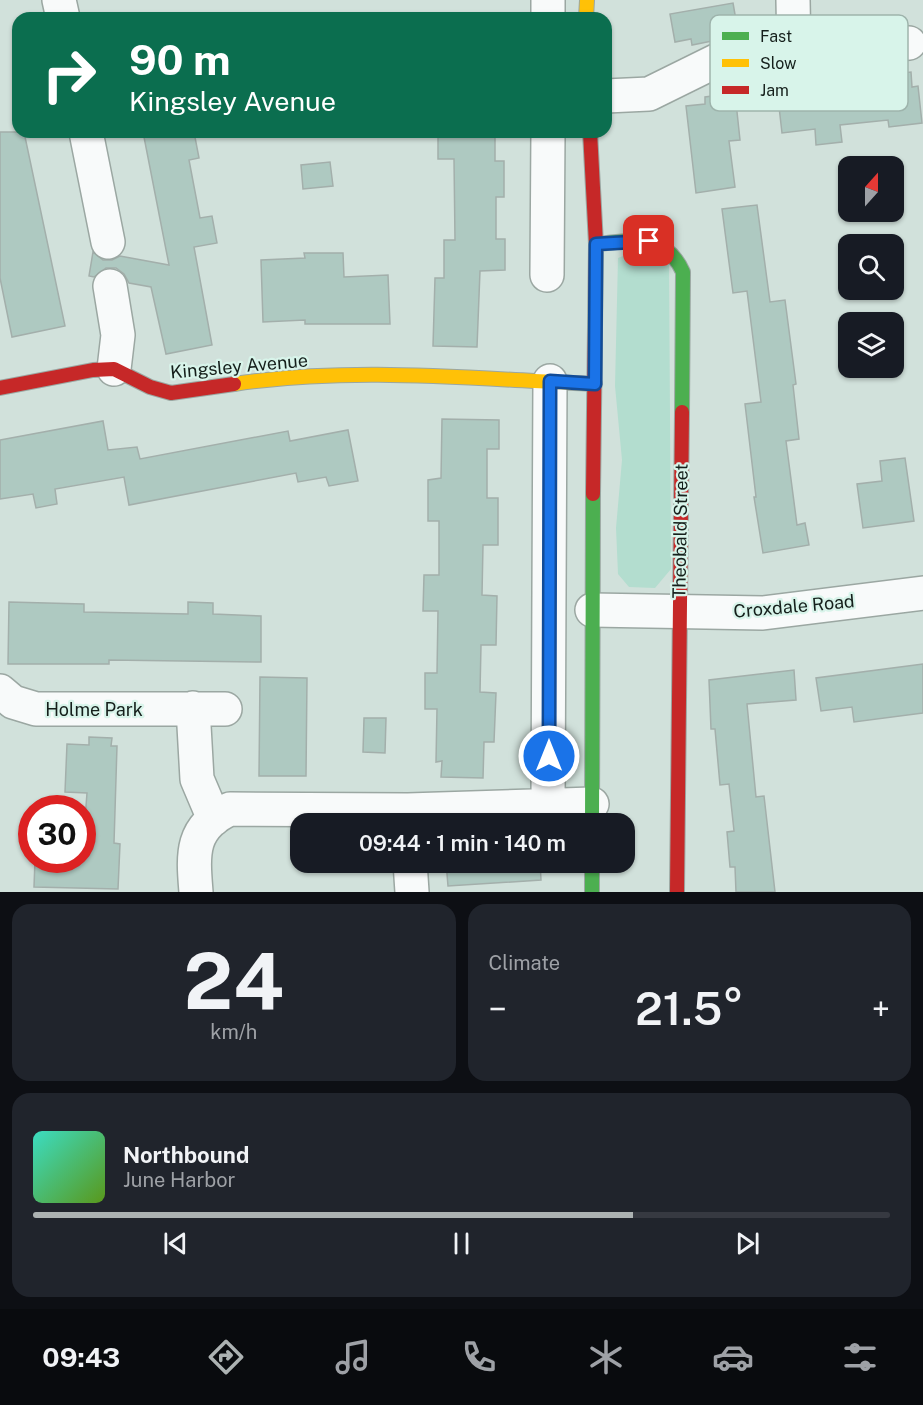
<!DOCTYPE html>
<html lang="en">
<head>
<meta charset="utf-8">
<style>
  body { margin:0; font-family:"Public Sans",sans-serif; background:#20242c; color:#f1f3f6; height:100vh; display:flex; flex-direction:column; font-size:22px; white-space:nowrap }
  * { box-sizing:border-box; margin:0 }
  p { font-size:20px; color:#9ea1a6 }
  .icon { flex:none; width:33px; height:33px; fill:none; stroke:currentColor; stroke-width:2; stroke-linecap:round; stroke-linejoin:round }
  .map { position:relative; height:892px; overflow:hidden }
  .sheet { display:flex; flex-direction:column; gap:12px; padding:12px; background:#0d0f14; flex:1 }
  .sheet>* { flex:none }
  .banner { position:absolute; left:12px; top:12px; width:600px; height:126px; border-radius:18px; box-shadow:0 2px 4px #0004; background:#0b6e4f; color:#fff; overflow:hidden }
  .needle { width:39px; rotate:21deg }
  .buttons { position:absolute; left:838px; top:156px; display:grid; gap:12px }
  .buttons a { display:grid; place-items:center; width:66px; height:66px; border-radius:12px; background:#171b24; box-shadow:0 2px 4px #0004; font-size:30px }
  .speed { position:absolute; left:18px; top:795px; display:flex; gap:12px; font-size:30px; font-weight:700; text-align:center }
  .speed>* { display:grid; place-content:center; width:78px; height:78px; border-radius:50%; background:#171b24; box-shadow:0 2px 4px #0004; line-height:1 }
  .speed .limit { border:9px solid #d22; background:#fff; color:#111 }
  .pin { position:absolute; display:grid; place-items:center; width:51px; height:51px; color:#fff; margin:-26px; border-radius:12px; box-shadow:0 3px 9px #0006 }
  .me { position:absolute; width:66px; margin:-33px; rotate:0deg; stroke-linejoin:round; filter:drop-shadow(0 0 4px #0008) }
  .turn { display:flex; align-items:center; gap:21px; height:126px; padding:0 18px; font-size:27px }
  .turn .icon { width:78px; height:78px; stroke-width:2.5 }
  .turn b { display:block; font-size:42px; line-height:51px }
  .big { font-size:45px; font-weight:600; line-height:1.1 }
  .sheet .widget { flex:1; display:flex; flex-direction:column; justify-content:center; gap:9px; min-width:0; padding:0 21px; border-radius:18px; background:#20242c }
  .sheet .dial { align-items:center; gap:0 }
  .dial b { font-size:78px; line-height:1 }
  .song { display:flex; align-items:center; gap:18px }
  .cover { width:72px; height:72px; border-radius:9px; background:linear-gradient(135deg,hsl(170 70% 55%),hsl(90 70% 35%)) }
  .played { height:6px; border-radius:3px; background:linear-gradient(90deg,#acb2b2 70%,#363941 70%) }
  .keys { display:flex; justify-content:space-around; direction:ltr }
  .heat { display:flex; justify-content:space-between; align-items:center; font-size:33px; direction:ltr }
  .sheet .tiles { flex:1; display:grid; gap:12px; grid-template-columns:1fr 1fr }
  .widget:last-child { grid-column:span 2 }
  .trip { position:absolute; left:290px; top:813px; width:345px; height:60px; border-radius:18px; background:#171b24; box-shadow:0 2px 4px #0004; font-weight:600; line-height:60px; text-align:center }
  .dock { display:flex; height:96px; justify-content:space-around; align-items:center; background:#090b0e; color:#9ea1a6 }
  .dock .icon { width:42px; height:42px }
  .dock .active { color:#acb2b2 }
  .dock b { font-size:27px; color:#f1f3f6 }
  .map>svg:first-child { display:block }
  .green { fill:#b3ddcf }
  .building { fill:#aec9c1; stroke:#a3afab; stroke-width:1.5 }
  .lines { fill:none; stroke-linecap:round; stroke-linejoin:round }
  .street-casing { stroke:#9ba7a2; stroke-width:36 }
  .fast-casing { stroke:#9ba7a2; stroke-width:16 }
  .slow-casing { stroke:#9ba7a2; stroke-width:16 }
  .jam-casing { stroke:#9ba7a2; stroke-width:16 }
  .street { stroke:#f8fafa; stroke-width:33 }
  .fast { stroke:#4caf50; stroke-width:14 }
  .slow { stroke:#ffc107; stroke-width:14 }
  .jam { stroke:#c62828; stroke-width:14 }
  .route-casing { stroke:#114b97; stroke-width:15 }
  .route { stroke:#1a73e8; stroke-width:10 }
  .labels { text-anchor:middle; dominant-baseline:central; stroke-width:4.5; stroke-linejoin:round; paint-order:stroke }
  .street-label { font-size:18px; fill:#151f1b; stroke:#d8f4ea }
  .key { fill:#d8f4ea; stroke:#9eb4ac; stroke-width:1.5 }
  .key-label { font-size:16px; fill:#151f1b }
</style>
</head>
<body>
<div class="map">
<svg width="923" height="892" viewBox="0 0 923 892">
  <rect width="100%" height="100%" fill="#d1e1db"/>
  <path class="green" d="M634,252L669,263L671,569L655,588L629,587L618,574L616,528L622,460L615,386L618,258Z"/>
  <path class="building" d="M733,3L737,26L725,28L727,38L692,45L691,39L675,42L670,14Z
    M911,72L912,87L918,86L922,123L889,127L888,120L840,125L842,142L816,145L815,129L782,133L776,80L805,77L806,92L884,83L883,75Z
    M735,93L740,140L729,141L735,187L696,193L686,106L705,104V97Z
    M0,132H24L65,326L12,337L0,278Z
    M143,132H194L199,158L189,160L200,218L212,216L217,243L194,247L212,345L166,354L151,287L129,283L124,274L116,268H106L94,277L89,276L93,252L103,260H112L120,256L169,265Z
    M438,132H495V161H504V197H496V239H505V270L480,271L477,347L433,346L435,278H444V240H455L454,159H438Z
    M330,162L333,186L303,189L301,165Z
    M757,205L770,302L785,300L796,384L793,385L799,439L786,441L797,525L805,523L809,545L763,553L754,497H756L745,404L761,402L747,291L733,293L722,209Z
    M304,253H343L344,277L388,275L390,324H305V320L263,322L261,260L305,258Z
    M442,419L499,420V449H487V498H498V545H483L482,595L497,596L496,645H481L480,692L496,693L494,742H484L483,778L441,777L442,761L436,762L437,709H425V673H437L438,611H423L424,575H439V521H428V480L441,478Z
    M103,421L108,450L137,447L140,459L288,431L290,441L348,430L358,481L329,486L326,477L298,482L296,473L129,505L124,477L55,489L57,504L36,508L33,494L0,499V440Z
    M905,458L914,521L863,528L857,484L882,481L880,461Z
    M9,602L84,604V612L188,614V602L213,603V614L261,616V662L109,660V664H8Z
    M923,664V713L854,722L852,707L821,711L816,678Z
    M794,670L796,700L747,704L756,797L764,796L775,892H736L735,867H730L727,832L734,831L729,784L720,785L715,729H711L709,680Z
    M260,677L307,678L306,776H259Z
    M364,718H386L385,753L363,752Z
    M89,737L112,738L111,746H117L114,843L120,844L118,889L34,887L35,860H82L87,793L65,792L67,744L89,745Z
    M446,862H540L541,880L448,886Z"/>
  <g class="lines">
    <g class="street-casing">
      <path id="street" d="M59,0L63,18
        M793,0L794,52
        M548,18V0
        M606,96L649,94L724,57L909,43
        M86,132L108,242
        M547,275L548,132
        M110,286L118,335L114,369
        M592,610L763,613L923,593
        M0,691L13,702L36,709H225
        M193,708L197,779L214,819
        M548,803L550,381
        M410,862L412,892
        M196,892C193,855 190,827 230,809L408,810L592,804"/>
    </g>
    <g class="fast-casing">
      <path id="fast" d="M596,244C633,241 665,232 683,272L682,412
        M592,824L593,494
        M592,862V892"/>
    </g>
    <g class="slow-casing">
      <path id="slow" d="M586,18L587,0
        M234,384C352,366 476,379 595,384"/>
    </g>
    <g class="jam-casing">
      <path id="jam" d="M590,132L596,244L593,494
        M0,388L93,370L114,369L150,387L171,393L234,384
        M677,892L682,412"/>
    </g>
    <use href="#street" class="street"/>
    <use href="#fast" class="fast"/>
    <use href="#slow" class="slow"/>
    <use href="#jam" class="jam"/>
  </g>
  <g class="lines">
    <g class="route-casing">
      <path id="route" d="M549,756L550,381L595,384L596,244L649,241"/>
    </g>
    <use href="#route" class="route"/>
  </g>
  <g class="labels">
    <g class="street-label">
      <text transform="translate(239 366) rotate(-5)">Kingsley Avenue</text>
      <text transform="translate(680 531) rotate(-89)">Theobald Street</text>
      <text transform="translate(794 606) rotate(-5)">Croxdale Road</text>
      <text x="94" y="709">Holme Park</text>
    </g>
  </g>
  <rect x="710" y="15" width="198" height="96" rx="9" class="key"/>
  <rect x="722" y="32" width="27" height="8" fill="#4caf50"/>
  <rect x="722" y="59" width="27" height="8" fill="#ffc107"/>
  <rect x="722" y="86" width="27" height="8" fill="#c62828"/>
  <g class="key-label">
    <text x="760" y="42">Fast</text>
    <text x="760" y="69">Slow</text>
    <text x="760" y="96">Jam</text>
  </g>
</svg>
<div class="buttons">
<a><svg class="needle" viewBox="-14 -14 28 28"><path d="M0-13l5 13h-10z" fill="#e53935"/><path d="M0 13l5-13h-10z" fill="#9ea1a6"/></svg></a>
<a><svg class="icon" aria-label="search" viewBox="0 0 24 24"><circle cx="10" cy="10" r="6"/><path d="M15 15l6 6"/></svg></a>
<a><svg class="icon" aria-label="layers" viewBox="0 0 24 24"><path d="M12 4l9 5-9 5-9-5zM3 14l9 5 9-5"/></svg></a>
</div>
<div class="speed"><div class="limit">30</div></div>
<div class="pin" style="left:649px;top:241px;background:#d93025"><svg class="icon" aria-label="arrive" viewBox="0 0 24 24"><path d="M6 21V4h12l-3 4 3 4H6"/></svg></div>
<svg class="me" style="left:549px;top:756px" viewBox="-20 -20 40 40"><circle r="17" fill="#1a73e8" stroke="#fff" stroke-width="3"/><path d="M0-11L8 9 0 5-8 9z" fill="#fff"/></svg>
<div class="trip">09:44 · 1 min · 140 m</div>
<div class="banner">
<div class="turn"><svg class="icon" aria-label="right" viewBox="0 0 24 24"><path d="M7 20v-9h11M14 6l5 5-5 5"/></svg><div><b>90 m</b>Kingsley Avenue</div></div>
</div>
</div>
<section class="sheet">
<div class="tiles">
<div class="widget dial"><b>24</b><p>km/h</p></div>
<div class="widget"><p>Climate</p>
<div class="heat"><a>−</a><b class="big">21.5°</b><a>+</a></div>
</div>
<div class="widget">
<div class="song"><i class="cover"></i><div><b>Northbound</b><p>June Harbor</p></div></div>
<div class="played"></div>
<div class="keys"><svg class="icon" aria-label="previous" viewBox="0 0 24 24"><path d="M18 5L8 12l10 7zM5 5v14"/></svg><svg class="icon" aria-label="pause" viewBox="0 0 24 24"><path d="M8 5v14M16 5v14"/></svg><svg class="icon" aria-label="next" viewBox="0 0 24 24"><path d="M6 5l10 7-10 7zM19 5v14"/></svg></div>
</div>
</div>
</section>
<nav class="dock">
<b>09:43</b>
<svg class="icon active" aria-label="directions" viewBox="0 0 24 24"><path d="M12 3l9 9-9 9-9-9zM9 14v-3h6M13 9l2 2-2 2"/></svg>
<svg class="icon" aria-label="music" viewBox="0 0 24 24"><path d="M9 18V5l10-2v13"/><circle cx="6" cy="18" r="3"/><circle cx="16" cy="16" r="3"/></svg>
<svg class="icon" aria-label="phone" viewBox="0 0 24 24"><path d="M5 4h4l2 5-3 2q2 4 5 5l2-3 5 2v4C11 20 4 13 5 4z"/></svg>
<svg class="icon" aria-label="climate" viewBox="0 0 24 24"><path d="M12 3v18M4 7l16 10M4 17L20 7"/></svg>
<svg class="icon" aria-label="car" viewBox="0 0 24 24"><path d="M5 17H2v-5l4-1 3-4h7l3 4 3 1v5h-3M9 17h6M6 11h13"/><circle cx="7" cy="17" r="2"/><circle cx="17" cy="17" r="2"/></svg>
<svg class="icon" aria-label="filters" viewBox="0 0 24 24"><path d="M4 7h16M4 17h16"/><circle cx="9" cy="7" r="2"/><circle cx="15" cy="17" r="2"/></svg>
</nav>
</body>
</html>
